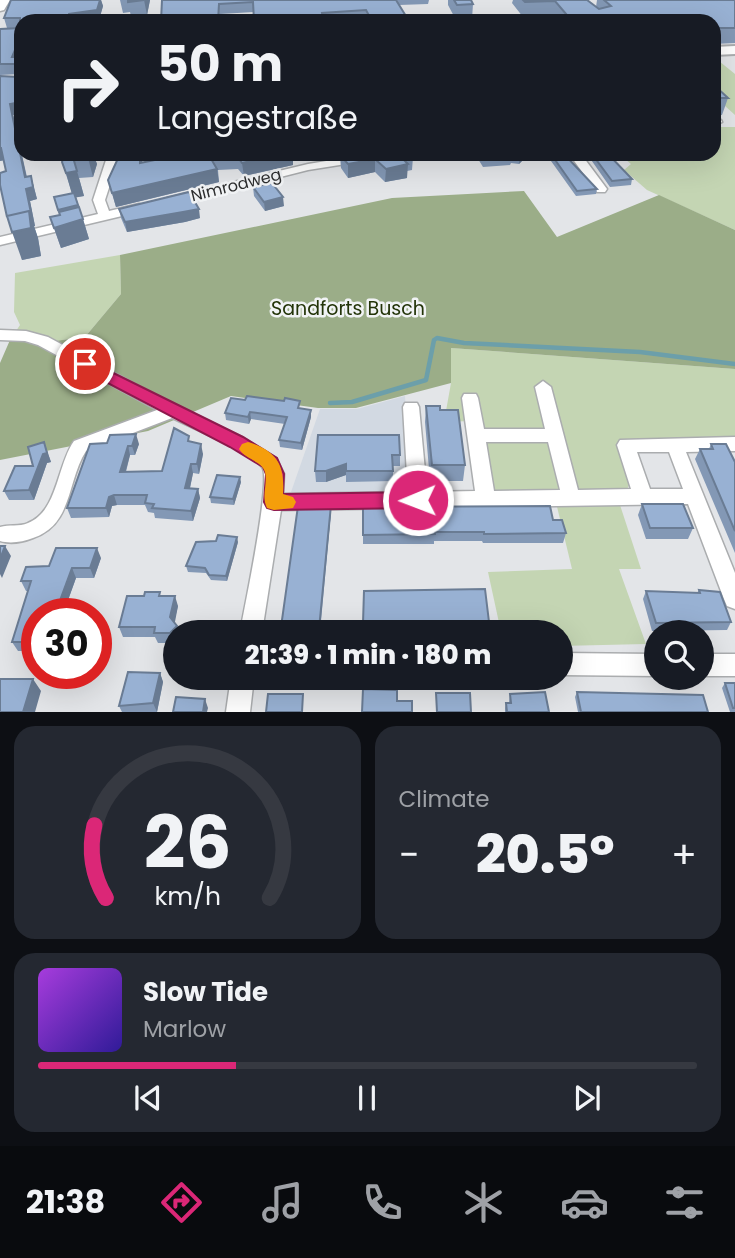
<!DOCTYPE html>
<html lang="en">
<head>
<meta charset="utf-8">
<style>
  body { margin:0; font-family:Poppins,sans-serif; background:#242831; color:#f1f3f6; height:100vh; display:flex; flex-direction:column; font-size:26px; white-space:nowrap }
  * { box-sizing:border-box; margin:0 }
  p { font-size:23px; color:#9ea1a6 }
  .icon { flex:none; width:38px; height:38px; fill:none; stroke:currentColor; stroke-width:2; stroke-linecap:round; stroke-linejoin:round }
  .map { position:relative; height:712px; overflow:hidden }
  .details { display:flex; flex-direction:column; gap:14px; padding:14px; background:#0d0f14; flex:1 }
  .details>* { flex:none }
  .top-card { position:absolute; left:14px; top:14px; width:707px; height:147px; border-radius:21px; box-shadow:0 7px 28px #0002; background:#171b24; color:#f1f3f6; overflow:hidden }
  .buttons { position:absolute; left:644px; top:620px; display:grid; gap:14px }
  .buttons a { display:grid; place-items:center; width:70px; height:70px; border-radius:50%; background:#171b24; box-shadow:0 7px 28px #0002; font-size:35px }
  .speed { position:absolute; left:21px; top:598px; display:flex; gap:14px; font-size:35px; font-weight:700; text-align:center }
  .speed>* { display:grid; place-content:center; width:91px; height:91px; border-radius:50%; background:#171b24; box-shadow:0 7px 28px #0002; line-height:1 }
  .speed .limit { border:10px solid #d22; background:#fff; color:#111 }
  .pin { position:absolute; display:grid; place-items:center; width:60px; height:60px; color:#fff; margin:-30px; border:4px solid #fff; border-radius:50%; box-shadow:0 2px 7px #0007 }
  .me { position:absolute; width:77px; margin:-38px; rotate:269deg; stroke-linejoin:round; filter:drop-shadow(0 0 5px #0008) }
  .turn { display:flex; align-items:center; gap:24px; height:147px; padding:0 28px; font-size:32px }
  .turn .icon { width:91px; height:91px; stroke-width:2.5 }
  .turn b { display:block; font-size:49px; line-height:60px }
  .big { font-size:52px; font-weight:800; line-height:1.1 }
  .details .tile { flex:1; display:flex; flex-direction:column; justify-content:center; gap:10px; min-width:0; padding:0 24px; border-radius:21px; background:#242831 }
  .details .dial { align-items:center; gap:0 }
  .dial svg { height:182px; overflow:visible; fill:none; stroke:#363941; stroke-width:7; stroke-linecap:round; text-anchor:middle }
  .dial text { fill:#f1f3f6; stroke:none }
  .song { display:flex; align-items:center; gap:21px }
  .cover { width:84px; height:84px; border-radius:10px; background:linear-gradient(135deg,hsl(280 70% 55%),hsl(250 70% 35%)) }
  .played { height:7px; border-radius:4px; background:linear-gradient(90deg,#db2777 30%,#363941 30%) }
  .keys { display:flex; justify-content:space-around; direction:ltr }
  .heat { display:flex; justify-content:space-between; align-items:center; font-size:38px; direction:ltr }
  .details .tiles { flex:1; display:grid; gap:14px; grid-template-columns:1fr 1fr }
  .tile:last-child { grid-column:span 2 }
  .trip { position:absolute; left:163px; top:620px; width:410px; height:70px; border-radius:35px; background:#171b24; box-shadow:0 7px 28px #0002; font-weight:800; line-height:70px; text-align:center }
  .tab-bar { display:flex; height:112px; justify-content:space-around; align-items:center; background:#090b0e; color:#9ea1a6 }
  .tab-bar .icon { width:49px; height:49px }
  .tab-bar .on { color:#db2777 }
  .tab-bar b { font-size:32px; color:#f1f3f6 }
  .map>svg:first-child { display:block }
  .built { fill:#d2d9e2 }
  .green { fill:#c4d5b3 }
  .forest { fill:#9bad88 }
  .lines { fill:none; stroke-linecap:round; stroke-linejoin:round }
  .stream { stroke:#6c9faa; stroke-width:4.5 }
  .street-casing { stroke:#abadaf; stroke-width:3 }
  .secondary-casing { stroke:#abadaf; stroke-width:3 }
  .primary-casing { stroke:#abadaf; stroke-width:4 }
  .street { fill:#fff; fill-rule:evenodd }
  .secondary { fill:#fff; fill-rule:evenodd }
  .primary { fill:#fff; fill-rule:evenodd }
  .wall { fill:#8398b5; fill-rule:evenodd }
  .shaded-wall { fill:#6a7c94 }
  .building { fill:#98b1d3; stroke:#6a7c94; stroke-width:2 }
  .route { fill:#db2777; stroke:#8e194d; stroke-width:2 }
  .slow { fill:#f59e0b }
  .labels { text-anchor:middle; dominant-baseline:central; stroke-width:5; stroke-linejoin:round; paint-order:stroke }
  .far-street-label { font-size:16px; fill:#2c2d2e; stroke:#f1f3f5 }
  .park-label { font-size:19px; fill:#233408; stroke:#f1f3f5 }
</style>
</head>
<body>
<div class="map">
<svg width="735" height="712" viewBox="0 0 735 712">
  <rect width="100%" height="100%" fill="#e3e5e8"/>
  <path class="built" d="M405,396L411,492H291L320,409H357Z"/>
  <path class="green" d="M714,57L735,74V115L714,96Z
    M714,127H735V230L647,190L624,170L631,164L619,154H714Z
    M120,255L121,294L85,337L39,343L10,340L20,325L14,312L15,273Z
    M451,348L735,369V440L617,442L629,485L620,505L641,569H619L646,644L560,646V632H501L488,572L572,569L553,490L491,492L470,421L444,422L451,383Z"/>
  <path class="forest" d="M524,191L557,237L659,195L735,230V369L451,348V383L356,408H318L231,396L148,431L0,460V363L10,340L39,343L85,337L121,294L120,255L392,198Z"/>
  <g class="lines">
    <path class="stream" d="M330,403L352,402L426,380L434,340L437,338L464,343L640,352L735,364"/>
    <g class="street-casing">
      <path id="street" d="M714,119L721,120L722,122L714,125Z
        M108,154H120L105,200L109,211L139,204L143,205V211L0,245V237L98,214L93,200Z
        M369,154H396L390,157L308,170L171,205L165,201L167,198L308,164Z
        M569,154H581L607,189L605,192H597Z
        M0,330L26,331L48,337L157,396L242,437L276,458L284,474L283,494L408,492L403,407L405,403H417L419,407L427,492L475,491L462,398L464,394H476L478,398L484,429H545L535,387L543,381L551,387L578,490L631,489L617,445L620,440L735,437V451L686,452L735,573V609L727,606L724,599L688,504L281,510L262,632H240C244,610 272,478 262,467C248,451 194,429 172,418L86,451C67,480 73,525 33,538C23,542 10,544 0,541V527C9,524 19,527 28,523C58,511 57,465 74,441L157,410L38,345L25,341L0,340ZM486,442H548L560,490L494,491ZM637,452H669L683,489H650Z
        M560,653L656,654V676L560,675Z
        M702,654H735V676H702Z
        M231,677H254L250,712H226Z"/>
    </g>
    <g class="secondary-casing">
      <path id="secondary" d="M0,0H10L4,10L0,11Z"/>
    </g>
    <g class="primary-casing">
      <path id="primary" d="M735,46V54L714,55V47Z"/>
    </g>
    <use href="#street" class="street"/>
    <use href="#secondary" class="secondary"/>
    <use href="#primary" class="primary"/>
  </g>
  <path class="wall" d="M100,0H101L103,6L99,20L92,21H21V54L20,57L21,114L13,115L27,177L31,176L37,199L30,201L35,226H34L38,238L41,256L22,260L4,160L0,161L18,77L20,74L0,75V29L16,28H7L4,18Z
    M120,0H150L147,15L131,16L130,12L123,13Z
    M163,0H429L428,4L399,5L409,21H254V12L220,14V21H161Z
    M448,0H471L473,4L472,19L456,20L448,5Z
    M513,0H735V43L714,44V21H557L553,16L523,17L512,3ZM588,0H597L596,7Z
    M714,85L728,98L722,115L714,116Z
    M65,154H97L95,159L97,164L93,177L79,178L84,196L76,197L89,239L61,248L50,217L60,215L54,197L72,193L62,162Z
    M120,154H144L142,163L165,158V154H315L297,157V159L293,160V165L244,176L238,169L218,170L219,182L116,207L108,180Z
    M331,154H412L413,157L412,170L407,171V178L385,182L375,172L348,178L341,168L340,156L333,157Z
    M475,154H534L533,158L523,160L519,164L511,163L510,165L483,167Z
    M546,154H564L597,189L596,194L576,196Z
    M587,154H608L632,179L631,185L610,187Z
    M253,187L284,206L265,211L254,196Z
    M119,209L200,218L185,222L127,232L121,218Z
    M426,406L440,410L465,465L463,481H430L425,422Z
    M301,409L311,410V417L302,450L280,447L279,440L285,424L251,419L249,424L226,420L225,413Z
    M318,435L400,455V466H393V481L346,482V475L326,482H316L315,471Z
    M44,442L51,462L47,463L34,500H9L4,491L33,466Z
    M191,442L203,454L199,474L193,473L190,488L198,489L200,498L193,521L155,518L154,513L148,512L145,505H117L112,506L109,517L71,518L67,508L90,444H139L135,455H130L126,472L162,471Z
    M711,444L735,462V553L695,459L700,449H709Z
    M241,482L234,505L211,503L210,497Z
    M642,504L693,528L688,539H646L638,515Z
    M331,505V512L320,632H282L281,627Z
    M363,507L553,520L566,533L563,543H483L482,541H434V544H363Z
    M238,542L227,581L211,580L206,573L188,572L186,566Z
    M101,558L94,578H76L63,614H37V651H18L12,642L28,591H26L21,581L49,566Z
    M699,590L731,622L727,630L652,631L643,599L646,591L697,593Z
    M364,591L489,622L487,632H364Z
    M161,596L178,606L174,622L175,641L173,643H158L155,637H123L119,627Z
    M160,673L163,682L157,712H122L119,706Z
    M725,683H735V712H730L722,688Z
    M577,692L708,712H578L575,697Z
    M510,694L549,712H505V708L506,703H509Z"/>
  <path class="shaded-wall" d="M100,0H101L103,6L99,20L69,21L68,18L69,14Z
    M144,0H150L147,15Z
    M21,36V54L17,64L12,57Z
    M21,102V114L13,115L29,188L31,176L37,199L30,201L35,226H34L38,238L41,256L22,260L12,232L25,177L10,104Z
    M0,148H1L5,160L0,161Z
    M87,154H97L95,159L97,164L93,177Z
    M140,154H144L142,162L143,177L140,163Z
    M282,154H315L297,157V159L293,160V165L244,176L242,163Z
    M333,154H353L333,157Z
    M520,154H534L533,158L523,160L519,164Z
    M375,159V172L348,178V164Z
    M408,164L407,178L385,182L386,169Z
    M217,169L219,182L116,207L112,193Z
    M77,171L84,196L73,198L66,173Z
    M283,197L284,206L265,211L264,202Z
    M199,209L200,218L185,222L127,232L125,222Z
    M83,219L89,239L61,248L54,228Z
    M311,410V417L302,450L301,443Z
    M250,412L251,419L249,424L248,417Z
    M136,434L139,444L135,455L132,446Z
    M44,442L51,462L47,463L34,500L29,490L43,454Z
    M201,444L203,454L199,474L197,464Z
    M128,446L130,455L123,481L120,472Z
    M191,464L193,473L188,497L185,488Z
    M346,464V475L326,482V471Z
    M240,477L241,482L234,505L233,499Z
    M198,489L200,498L193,521L191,511Z
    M114,495L117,505L112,506L109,517L106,508L109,497Z
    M331,505V512L319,632V629Z
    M237,537L238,542L227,581L226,576Z
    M5,546L11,556L2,578L0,574V559Z
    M97,548L101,558L94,578L90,568Z
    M72,568L76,578L63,614H55Z
    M175,596L178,606L174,627L170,617Z
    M177,626L179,632H175V641L173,643L170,633Z
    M160,673L163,682L157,712L153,703Z
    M33,679L41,691L35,712H23Z
    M205,699L208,708L207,712H203Z"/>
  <path class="building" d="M11,0H100L97,10L69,14L68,18H49L47,21H21V36L12,57H21V102L10,104L25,177L31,176L33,187L26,189L31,213L30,214L29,211L7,216V217L0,185V173L6,171L1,148H0V76L18,77L20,74L18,64H0V29L20,28V18H4Z
    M128,0H144L128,2Z
    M162,0H396L409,21H372L366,10L322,13L324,21H254L253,2L219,4L218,21H161Z
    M454,0H471L473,4L457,5Z
    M523,0H587L599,9L611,6L604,0H735V28H714V21H572L555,1L525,2Z
    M714,85L728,98H714Z
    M65,154H72L77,171L66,173L62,162Z
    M120,154H140V163L165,158V154H282L242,163L237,156L210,157L217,169L112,193L108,180Z
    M344,154H412L413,157L402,158L408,164L386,169L375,159L348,164L340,155Z
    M551,154H564L597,189L577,191Z
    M592,154H608L632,179L612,181Z
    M272,183L283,197L264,202L253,187Z
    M189,192L199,209L183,212L125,222L119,209Z
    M74,193L78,205L58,210L54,197Z
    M79,207L83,219L54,228L50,217L60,215L59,212Z
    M29,211L31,228L12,232L7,216Z
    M247,396L284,401L285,398L300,401L298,408L311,410L301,443L279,440L287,417L250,412L248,417L225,413L231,398L245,400Z
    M426,406H440V410H458L465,465H432Z
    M174,428L189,436L188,441L201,444L197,464H191L185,488L198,489L191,511L152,508L154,504L145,503L147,495H114L109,497L106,508H67L90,444L107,443L110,435L136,434L132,446H128L120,472L162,471Z
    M318,435H399L400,455H392L393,471H346V464L326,471H315Z
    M44,442L47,453L43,454L29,490L4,491L15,466H33L28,447Z
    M711,444H726L735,462V531L700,449H713Z
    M217,475L240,477L233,499L210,497Z
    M642,504H683L693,528H650Z
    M331,505L319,629L281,627L298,506Z
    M550,506L553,520H562L566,533L484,534V532H435V534L363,535V507Z
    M218,535L237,537L226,576L209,575L205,568L186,566L196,542L216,541Z
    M0,546H5L0,559Z
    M56,548H97L90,568H72L55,614H37V642H12L31,581H21L26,567L49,566Z
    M485,589L489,622L363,623L364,591Z
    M699,590L720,592L731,622L656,623L646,591L700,593Z
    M145,592H160L159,596H175L170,617L177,626L170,633H154L155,627H119L127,596H144Z
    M128,672L160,673L153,703L119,706Z
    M0,679H33L23,712H0Z
    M725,683H735V708H733Z
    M363,689L397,690V701H412V712H362Z
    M545,692L549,712H507L506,703H511L510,694Z
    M577,692L703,695L708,712H581Z
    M436,693H470L471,712H437Z
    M268,694H303L302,712H266Z
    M176,697L205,699L203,712H173Z"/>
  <path class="route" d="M85,359L243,437L277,458L284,474L283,494L418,492L425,494L428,500L425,505L418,508L274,510L267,508L264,502L266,474L263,467L230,447L79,368L77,364L79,360Z"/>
  <path class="slow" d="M248,442C277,451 285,465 283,494L293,497L296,502L293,508L274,510L267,508C261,496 268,484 265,472C262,461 245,459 239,449L242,444Z"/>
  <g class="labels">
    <g class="far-street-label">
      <text transform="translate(236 185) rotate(-14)">Nimrodweg</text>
    </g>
    <g class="park-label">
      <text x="348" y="308">Sandforts Busch</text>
    </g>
  </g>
</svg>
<div class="buttons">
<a><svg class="icon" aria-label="search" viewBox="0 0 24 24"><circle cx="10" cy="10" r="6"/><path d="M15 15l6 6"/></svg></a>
</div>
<div class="speed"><div class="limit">30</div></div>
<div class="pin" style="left:85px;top:364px;background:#d93025"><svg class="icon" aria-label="arrive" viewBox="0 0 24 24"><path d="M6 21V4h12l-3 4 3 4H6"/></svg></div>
<svg class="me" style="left:418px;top:500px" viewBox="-20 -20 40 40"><circle r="17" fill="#db2777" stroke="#fff" stroke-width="3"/><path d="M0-11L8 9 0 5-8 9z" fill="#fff"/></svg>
<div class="trip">21:39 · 1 min · 180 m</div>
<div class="top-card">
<div class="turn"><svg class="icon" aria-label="right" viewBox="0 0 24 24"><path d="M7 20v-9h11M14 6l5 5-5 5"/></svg><div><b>50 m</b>Langestraße</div></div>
</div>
</div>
<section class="details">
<div class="tiles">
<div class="tile dial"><svg viewBox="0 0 100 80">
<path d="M14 69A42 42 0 1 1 86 69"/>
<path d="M14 69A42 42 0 0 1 9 37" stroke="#db2777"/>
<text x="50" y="56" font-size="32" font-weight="700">26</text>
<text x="50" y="72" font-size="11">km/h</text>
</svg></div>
<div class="tile"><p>Climate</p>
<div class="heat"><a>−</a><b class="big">20.5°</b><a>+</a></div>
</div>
<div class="tile">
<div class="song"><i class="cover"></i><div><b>Slow Tide</b><p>Marlow</p></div></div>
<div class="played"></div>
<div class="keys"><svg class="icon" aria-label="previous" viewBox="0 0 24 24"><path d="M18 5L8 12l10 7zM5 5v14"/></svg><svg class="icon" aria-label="pause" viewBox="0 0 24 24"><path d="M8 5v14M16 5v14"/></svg><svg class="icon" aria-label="next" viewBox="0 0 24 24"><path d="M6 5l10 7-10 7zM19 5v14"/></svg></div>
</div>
</div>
</section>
<nav class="tab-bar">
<b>21:38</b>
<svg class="icon on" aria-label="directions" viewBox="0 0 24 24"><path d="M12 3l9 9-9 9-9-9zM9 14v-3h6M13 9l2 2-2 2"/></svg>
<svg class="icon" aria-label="music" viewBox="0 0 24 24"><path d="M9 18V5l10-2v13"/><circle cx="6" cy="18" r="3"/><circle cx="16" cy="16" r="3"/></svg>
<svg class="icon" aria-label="phone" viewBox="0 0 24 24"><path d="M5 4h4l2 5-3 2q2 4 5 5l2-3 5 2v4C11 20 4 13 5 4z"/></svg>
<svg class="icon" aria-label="climate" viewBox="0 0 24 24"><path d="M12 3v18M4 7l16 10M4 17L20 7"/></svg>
<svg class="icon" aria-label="car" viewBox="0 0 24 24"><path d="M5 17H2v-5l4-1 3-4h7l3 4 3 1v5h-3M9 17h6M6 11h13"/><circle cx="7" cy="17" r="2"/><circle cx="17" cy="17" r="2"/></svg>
<svg class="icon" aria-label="filters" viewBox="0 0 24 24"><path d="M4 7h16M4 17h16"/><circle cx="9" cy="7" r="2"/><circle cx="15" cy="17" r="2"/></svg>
</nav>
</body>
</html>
